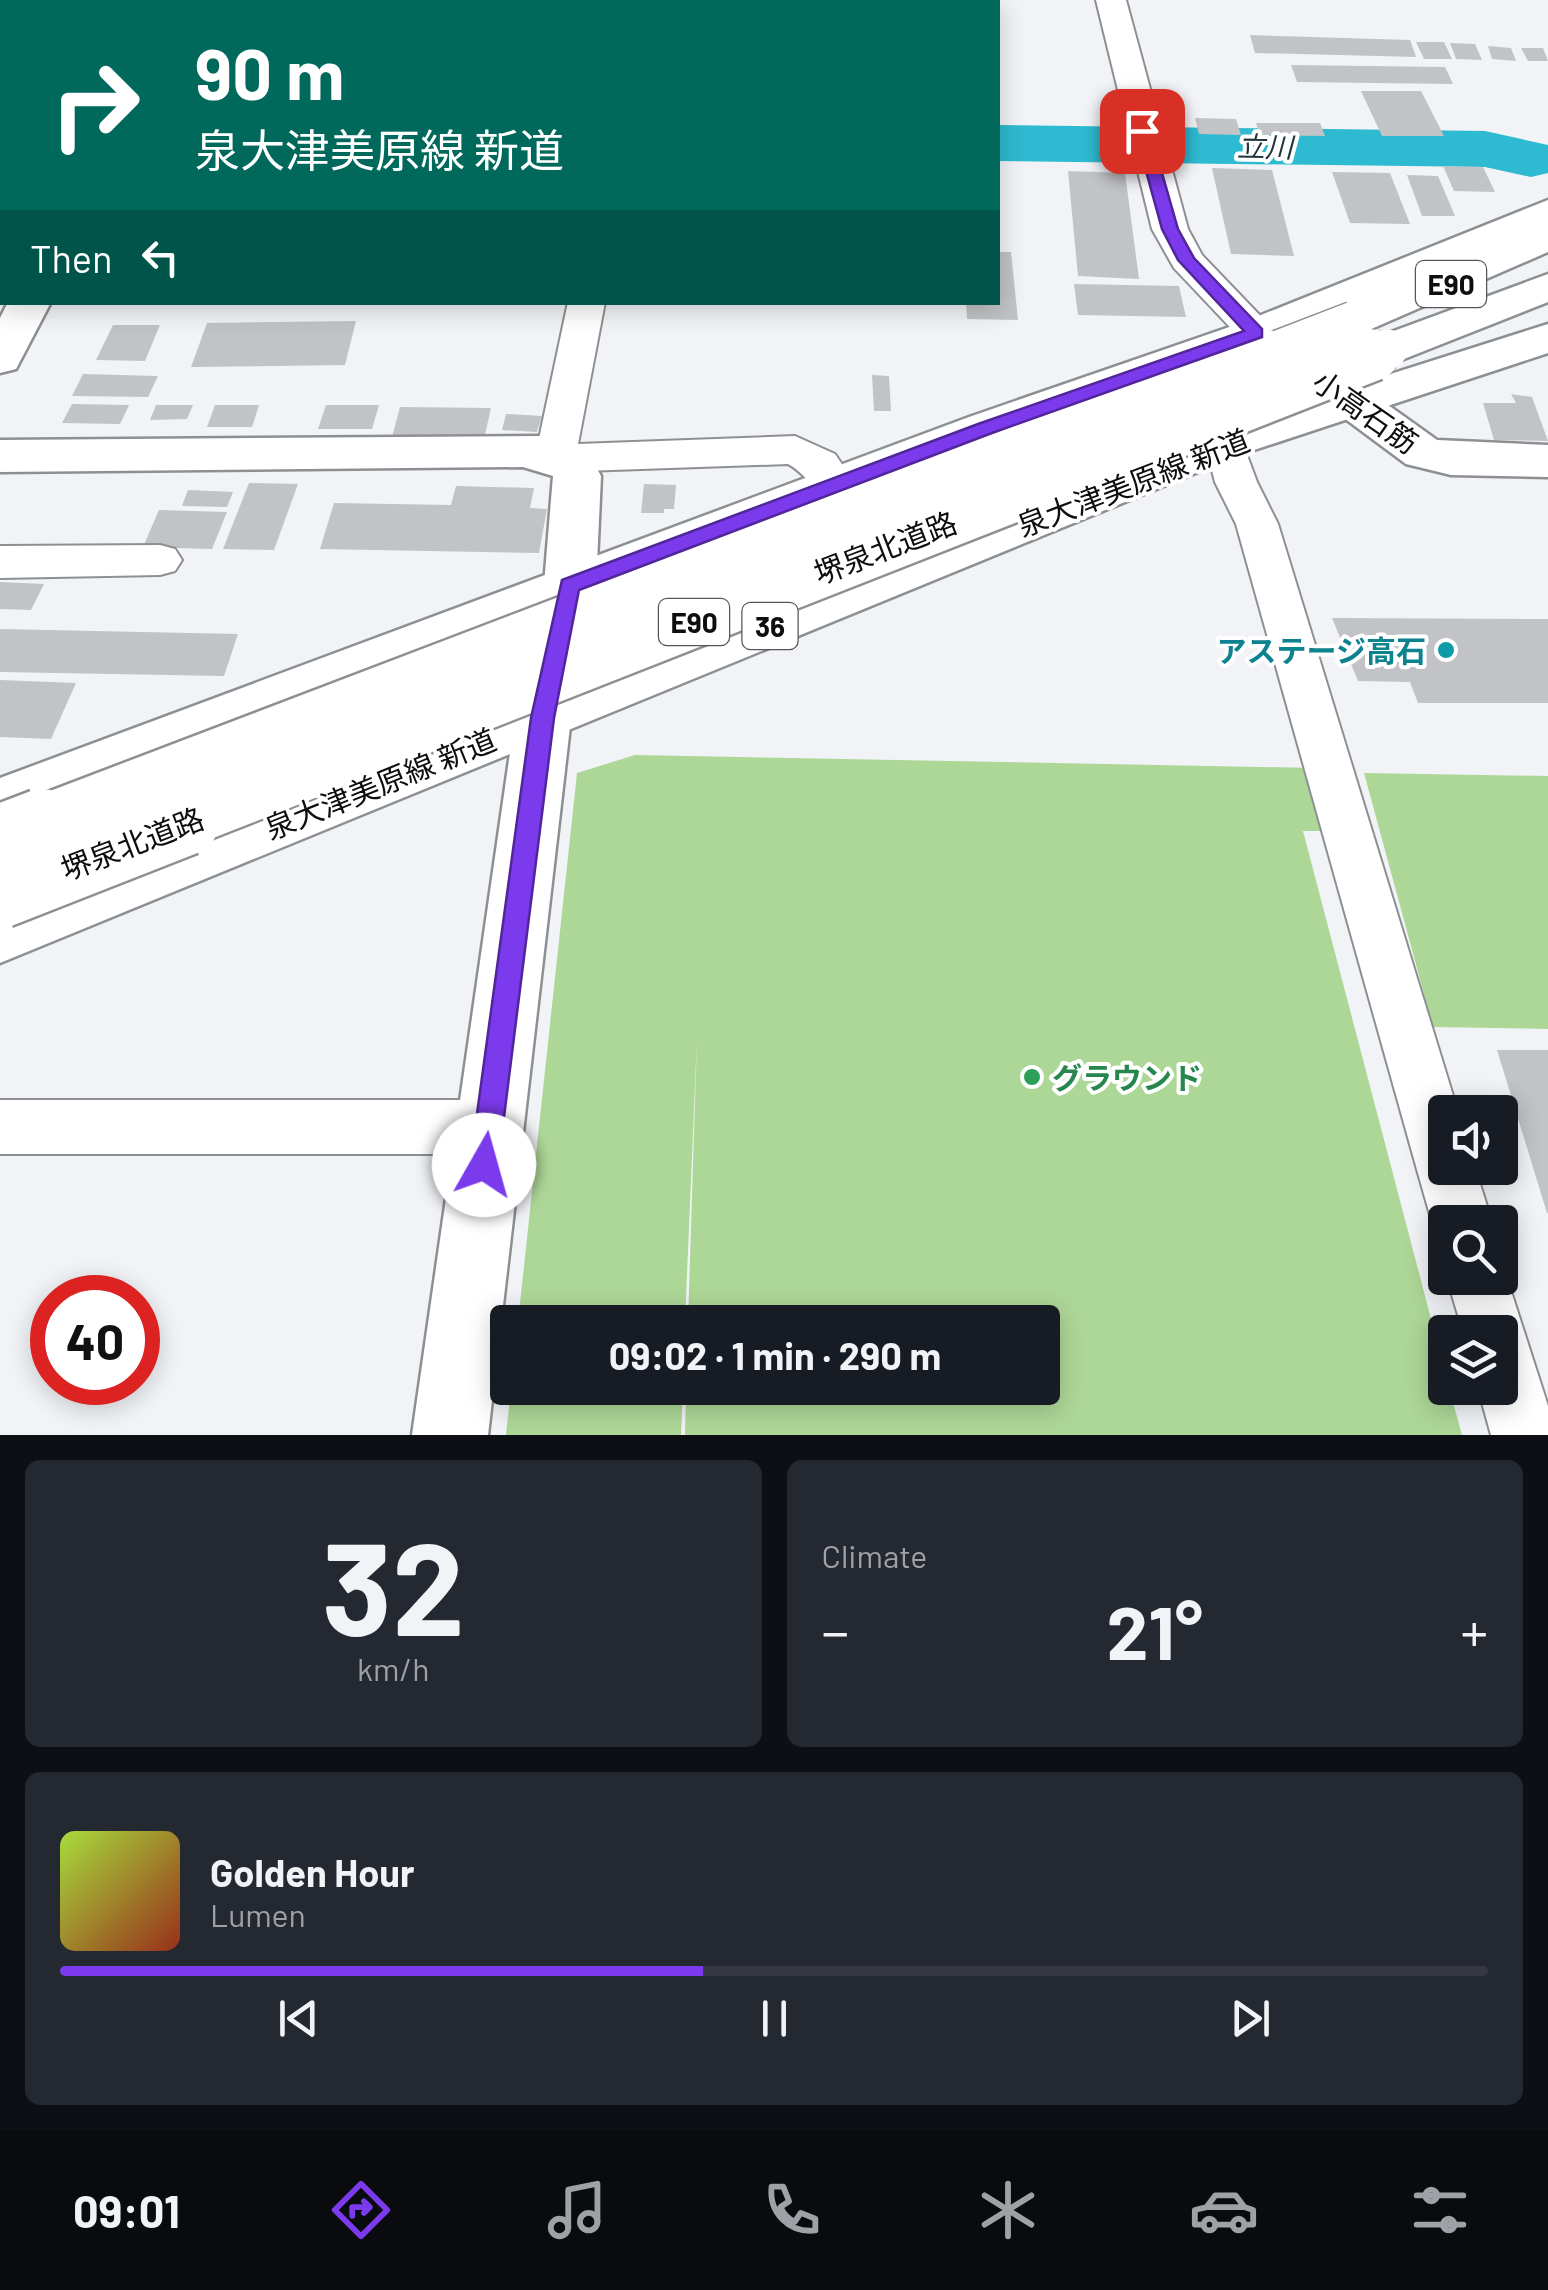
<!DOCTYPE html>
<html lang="en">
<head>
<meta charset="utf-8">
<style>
  body { margin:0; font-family:Barlow,"Noto Sans JP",sans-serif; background:#242831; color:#f1f3f6; height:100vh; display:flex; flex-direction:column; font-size:38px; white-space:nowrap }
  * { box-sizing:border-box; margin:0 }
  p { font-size:32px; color:#9ea1a6 }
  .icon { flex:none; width:55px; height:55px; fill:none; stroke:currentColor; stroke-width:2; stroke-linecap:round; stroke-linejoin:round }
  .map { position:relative; height:1435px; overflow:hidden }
  .details { display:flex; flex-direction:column; gap:25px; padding:25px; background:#0d0f14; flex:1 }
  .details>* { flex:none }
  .hud { position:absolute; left:0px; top:0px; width:1000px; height:305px; box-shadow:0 5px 25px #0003; background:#00695c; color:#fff; overflow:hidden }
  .fabs { position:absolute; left:1428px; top:1095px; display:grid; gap:20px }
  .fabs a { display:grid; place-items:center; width:90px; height:90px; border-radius:10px; background:#171b24; box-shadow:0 5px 25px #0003; font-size:50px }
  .speed { position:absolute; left:30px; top:1275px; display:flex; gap:20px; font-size:50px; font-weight:700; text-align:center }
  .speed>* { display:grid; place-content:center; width:130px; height:130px; border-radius:50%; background:#171b24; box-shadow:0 5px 25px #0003; line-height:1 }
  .speed .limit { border:15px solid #d22; background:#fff; color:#111 }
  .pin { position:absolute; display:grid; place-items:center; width:85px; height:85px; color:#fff; margin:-42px; border-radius:20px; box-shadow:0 5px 15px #0006 }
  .me { position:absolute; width:110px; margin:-55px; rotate:7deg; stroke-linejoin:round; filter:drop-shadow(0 0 8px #0008) }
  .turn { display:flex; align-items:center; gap:35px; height:210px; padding:0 30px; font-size:45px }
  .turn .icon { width:130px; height:130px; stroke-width:2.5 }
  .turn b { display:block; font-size:70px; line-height:85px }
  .then { display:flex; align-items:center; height:95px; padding:0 30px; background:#0003; gap:20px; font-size:38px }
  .big { font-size:75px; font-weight:700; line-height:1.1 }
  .details .widget { flex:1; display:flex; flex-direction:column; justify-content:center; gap:15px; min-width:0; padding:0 35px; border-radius:15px; background:#242831 }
  .details .dial { align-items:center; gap:0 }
  .dial b { font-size:130px; line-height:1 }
  .song { display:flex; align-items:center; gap:30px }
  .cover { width:120px; height:120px; border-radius:15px; background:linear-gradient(135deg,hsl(80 70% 55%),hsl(10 70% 35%)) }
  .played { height:10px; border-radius:5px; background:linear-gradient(90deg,#7c3aed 45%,#363941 45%) }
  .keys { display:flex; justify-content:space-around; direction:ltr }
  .heat { display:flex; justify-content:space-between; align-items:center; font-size:55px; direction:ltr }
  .details .tiles { flex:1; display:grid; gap:25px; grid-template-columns:1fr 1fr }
  .widget:last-child { grid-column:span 2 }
  .trip { position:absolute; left:490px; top:1305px; width:570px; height:100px; border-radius:10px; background:#171b24; box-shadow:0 5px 25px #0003; font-weight:700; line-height:100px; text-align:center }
  .tabs { display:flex; height:160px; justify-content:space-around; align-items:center; background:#090b0e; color:#9ea1a6 }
  .tabs .icon { width:70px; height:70px }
  .tabs .active { color:#7c3aed }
  .tabs b { font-size:45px; color:#f1f3f6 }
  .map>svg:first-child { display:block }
  .green { fill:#add797 }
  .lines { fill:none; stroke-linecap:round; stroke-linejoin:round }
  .stream { fill:#2ebad0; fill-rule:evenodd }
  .river { fill:#2ebad0; fill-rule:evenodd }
  .building { fill:#c2c3c6 }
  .street-casing { stroke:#8d9093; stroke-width:4 }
  .secondary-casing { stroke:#8d9093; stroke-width:5 }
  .primary-casing { stroke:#8d9093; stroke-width:5 }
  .highway-casing { stroke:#8d9093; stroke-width:5 }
  .street { fill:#fff; fill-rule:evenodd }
  .secondary { fill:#fff; fill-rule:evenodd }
  .primary { fill:#fff; fill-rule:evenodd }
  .highway { fill:#fff; fill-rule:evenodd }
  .highway-bridge-far2-casing { stroke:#8d9093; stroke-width:42; stroke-linecap:butt }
  .highway-bridge-far1-casing { stroke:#8d9093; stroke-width:56; stroke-linecap:butt }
  .highway-bridge-casing { stroke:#8d9093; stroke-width:71; stroke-linecap:butt }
  .highway-bridge-far2 { stroke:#fff; stroke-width:39 }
  .highway-bridge-far1 { stroke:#fff; stroke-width:51 }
  .highway-bridge { stroke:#fff; stroke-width:66 }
  .route { fill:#7c3aed; stroke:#51269a; stroke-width:2.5 }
  .culture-dot { fill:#0f9aa8; stroke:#fff; stroke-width:4 }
  .leisure-dot { fill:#2e9e5b; stroke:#fff; stroke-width:4 }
  .labels { text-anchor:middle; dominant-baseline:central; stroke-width:8; stroke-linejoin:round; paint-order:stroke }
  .far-water-label { font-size:28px; font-style:italic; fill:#20363b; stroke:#fff }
  .shield { fill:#fff; stroke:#565657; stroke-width:2.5 }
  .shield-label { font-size:28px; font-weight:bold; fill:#0d0e0f }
  .street-label { font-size:30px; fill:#0d0e0f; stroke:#fff }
  .culture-label { font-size:30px; font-weight:bold; fill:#0d838f; stroke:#fff; text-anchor:end }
  .leisure-label { font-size:30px; font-weight:bold; fill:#27864d; stroke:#fff; text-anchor:start }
</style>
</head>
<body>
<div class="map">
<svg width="1548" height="1435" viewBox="0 0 1548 1435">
  <rect width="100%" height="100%" fill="#f1f3f7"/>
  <path class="green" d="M635,755L1316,768L1330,831H1303L1445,1372V1388H1449L1462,1435H685L686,1388H1042V1322H688L697,1039L685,1322H518L577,773Z
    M1364,773L1548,776V1029L1433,1027Z
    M511,1388H683L681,1435H506Z"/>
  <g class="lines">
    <path class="stream" d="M120,0H129L127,2H119Z"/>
    <path class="river" d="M0,112H2V146H0Z
      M998,125L1485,131L1548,145V173L1531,177L1485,167L998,161Z"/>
  </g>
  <path class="building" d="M1250,35L1410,40L1416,57L1255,53Z
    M1416,42H1444L1452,59H1424Z
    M1450,43L1475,44L1482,60L1456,59Z
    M1488,46L1511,48L1516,61L1492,59Z
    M1521,48H1543L1548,61H1528Z
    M1291,65L1445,67L1453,84L1297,82Z
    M1361,91H1421L1444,136H1382Z
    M1195,118L1236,119L1241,135L1199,134Z
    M1256,123H1320L1325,136L1260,135Z
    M1443,166L1483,167L1495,192L1454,191Z
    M1212,168L1272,170L1294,256L1231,254Z
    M1068,171L1125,173L1139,279L1078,276Z
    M1332,172L1390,173L1410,224L1350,223Z
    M1407,175L1438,176L1455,216H1422Z
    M998,252H1011L1018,320L967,319L966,302H998Z
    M1074,284L1179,286L1186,317L1078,315Z
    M356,321L345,365L191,367L207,323Z
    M113,325H160L145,361L96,360Z
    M83,374L158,376L148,397L72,396Z
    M872,375L889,376L891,411H874Z
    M1511,394L1532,397L1548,441L1494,440L1483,403H1516Z
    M72,404L129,405L120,424L62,423Z
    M156,405H193L187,419L150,420Z
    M215,405H259L252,427H207Z
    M326,405H379L372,429H318Z
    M400,407L491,408L484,439L392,437Z
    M506,414L542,416L537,432L502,430Z
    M249,483L298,484L274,550L223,549Z
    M644,484L676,485L674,509H664V513H641Z
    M456,486L534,488L530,508L547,509L539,553L320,549L334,503L451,505Z
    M188,490L233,492L227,507L182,506Z
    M159,510L227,512L212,549L143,547Z
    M0,582L44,584L31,610L0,609Z
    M1332,618L1548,619V703H1418L1410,682L1358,681Z
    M0,629L238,634L224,676L0,672Z
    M0,680L76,683L51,739L0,737Z
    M1497,1050H1548V1213H1547Z"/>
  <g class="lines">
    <g class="street-casing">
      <path id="street" d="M552,0H582V2H553Z
        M1096,0H1126L1188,229L1202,255L1269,325L1275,333L1269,341L1256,345L1243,341L1174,268L1152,229Z
        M0,138H2V158H0Z
        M568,302H605L578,444L795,436L835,454L856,485L850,495C818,504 813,478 788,464L555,472L541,468L535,458Z
        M1225,430L1239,434L1257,482L1278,524L1458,1112H1445V1168H1475L1492,1222H1445V1245L1432,1222L1416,1166L1236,524L1215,482L1205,443L1211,434Z
        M160,545L175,549L182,560L175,571L160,575L0,578V546Z
        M0,1100H489L509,1108L518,1127L509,1146L489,1154H0Z
        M1500,1257L1548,1406V1435H1491L1478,1388H1500V1332H1463L1447,1278H1500Z"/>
    </g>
    <g class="secondary-casing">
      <path id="secondary" d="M8,302H51L16,369L0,373V318Z
        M1309,356L1325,360L1437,440L1548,445V477L1451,475L1406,464L1293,380L1287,370L1293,360Z
        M540,436L589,454L601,476L596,585L571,718L488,1435H412L515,718L544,585L553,476L523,467L0,472V440Z"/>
    </g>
    <g class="primary-casing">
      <path id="primary" d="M1548,200V226L1271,343L1001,439L0,825V778L969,417L1241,323Z
        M1548,324V353L1242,454L0,963V909L1208,432Z"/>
    </g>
    <g class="highway-casing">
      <path id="highway" d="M1548,225V252L1369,330L1354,334L1339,330L1332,321L1339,312Z
        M1548,274V302L1404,359L1388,363L1372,359L1366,349L1372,339Z"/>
    </g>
    <use href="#street" class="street"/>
    <use href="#secondary" class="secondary"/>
    <use href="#primary" class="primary"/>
    <use href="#highway" class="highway"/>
    <g class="highway-bridge-far2-casing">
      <path id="highway-bridge-far2" d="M1258,358L1354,321
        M1366,358L1388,349"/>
    </g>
    <g class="highway-bridge-far1-casing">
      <path id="highway-bridge-far1" d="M35,824L1265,355
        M179,824L1373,355"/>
    </g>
    <g class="highway-bridge-casing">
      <path id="highway-bridge" d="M0,838L42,822
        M0,895L186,822"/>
    </g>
    <use href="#highway-bridge-far2" class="highway-bridge-far2"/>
    <use href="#highway-bridge-far1" class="highway-bridge-far1"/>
    <use href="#highway-bridge" class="highway-bridge"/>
  </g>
  <path class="route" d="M1142,127L1150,131L1178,229L1194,258L1262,329V337L992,433L579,590L554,718L498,1165L494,1175L484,1179L474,1175L470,1165L531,718L562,580L978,424L1244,331L1178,260L1162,229L1135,131Z"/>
  <circle class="culture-dot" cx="1446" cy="650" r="10"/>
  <circle class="leisure-dot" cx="1032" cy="1077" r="10"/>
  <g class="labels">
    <g class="far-water-label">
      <text transform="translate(1265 146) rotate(1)">立川</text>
    </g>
    <g class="shield">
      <rect x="1416" y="261" width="70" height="46" rx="8"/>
      <rect x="659" y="599" width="70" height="46" rx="8"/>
      <rect x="742.5" y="603" width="55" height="46" rx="8"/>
    </g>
    <g class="shield-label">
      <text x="1451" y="284">E90</text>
      <text x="694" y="622">E90</text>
      <text x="770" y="626">36</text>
    </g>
    <g class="street-label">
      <text transform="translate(1366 411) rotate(35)">小高石筋</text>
      <text transform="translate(1133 482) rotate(-21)">泉大津美原線 新道</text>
      <text transform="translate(885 547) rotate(-21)">堺泉北道路</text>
      <text transform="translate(380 783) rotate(-22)">泉大津美原線 新道</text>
      <text transform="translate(132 843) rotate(-21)">堺泉北道路</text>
    </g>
    <g class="culture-label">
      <text x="1426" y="650">アステージ高石</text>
    </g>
    <g class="leisure-label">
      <text x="1052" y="1077">グラウンド</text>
    </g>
  </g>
</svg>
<div class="fabs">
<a><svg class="icon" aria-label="sound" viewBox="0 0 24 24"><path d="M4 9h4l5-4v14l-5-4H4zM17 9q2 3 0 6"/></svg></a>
<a><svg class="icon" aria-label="search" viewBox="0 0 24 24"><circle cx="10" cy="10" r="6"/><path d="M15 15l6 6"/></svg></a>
<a><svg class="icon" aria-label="layers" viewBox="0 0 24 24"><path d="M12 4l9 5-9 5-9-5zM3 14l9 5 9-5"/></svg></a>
</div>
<div class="speed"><div class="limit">40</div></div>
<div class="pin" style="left:1142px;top:131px;background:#d93025"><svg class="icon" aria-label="arrive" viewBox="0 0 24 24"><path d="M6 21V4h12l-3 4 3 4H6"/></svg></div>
<svg class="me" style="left:484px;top:1165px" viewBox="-20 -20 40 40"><circle r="19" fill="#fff"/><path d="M0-13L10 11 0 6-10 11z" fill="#7c3aed"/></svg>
<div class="trip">09:02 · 1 min · 290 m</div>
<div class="hud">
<div class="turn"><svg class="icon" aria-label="right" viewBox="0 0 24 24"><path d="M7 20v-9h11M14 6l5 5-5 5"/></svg><div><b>90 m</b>泉大津美原線 新道</div></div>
<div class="then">Then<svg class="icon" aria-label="left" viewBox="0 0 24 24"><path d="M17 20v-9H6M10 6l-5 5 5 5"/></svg></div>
</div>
</div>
<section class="details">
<div class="tiles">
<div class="widget dial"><b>32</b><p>km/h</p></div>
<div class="widget"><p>Climate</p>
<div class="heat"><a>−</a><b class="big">21°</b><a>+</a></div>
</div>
<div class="widget">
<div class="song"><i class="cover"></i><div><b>Golden Hour</b><p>Lumen</p></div></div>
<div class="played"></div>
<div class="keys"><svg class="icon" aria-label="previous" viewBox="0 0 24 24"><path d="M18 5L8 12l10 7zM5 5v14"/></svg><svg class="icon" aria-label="pause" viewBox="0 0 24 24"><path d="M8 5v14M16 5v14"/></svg><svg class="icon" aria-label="next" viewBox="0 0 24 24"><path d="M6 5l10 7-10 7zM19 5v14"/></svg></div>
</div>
</div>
</section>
<nav class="tabs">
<b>09:01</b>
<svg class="icon active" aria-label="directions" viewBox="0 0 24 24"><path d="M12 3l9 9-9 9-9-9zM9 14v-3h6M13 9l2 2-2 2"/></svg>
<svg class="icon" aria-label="music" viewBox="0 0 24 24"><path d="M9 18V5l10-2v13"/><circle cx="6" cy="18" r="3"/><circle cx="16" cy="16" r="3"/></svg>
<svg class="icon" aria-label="phone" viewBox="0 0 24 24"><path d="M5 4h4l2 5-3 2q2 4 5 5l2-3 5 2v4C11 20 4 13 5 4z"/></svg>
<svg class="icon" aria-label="climate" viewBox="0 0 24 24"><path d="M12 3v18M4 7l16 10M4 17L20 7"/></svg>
<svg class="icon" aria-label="car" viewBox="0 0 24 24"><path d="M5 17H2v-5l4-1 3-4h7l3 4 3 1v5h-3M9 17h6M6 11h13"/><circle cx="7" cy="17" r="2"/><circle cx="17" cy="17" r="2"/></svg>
<svg class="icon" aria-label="filters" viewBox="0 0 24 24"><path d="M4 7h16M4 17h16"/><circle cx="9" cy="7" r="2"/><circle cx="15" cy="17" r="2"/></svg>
</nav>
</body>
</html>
